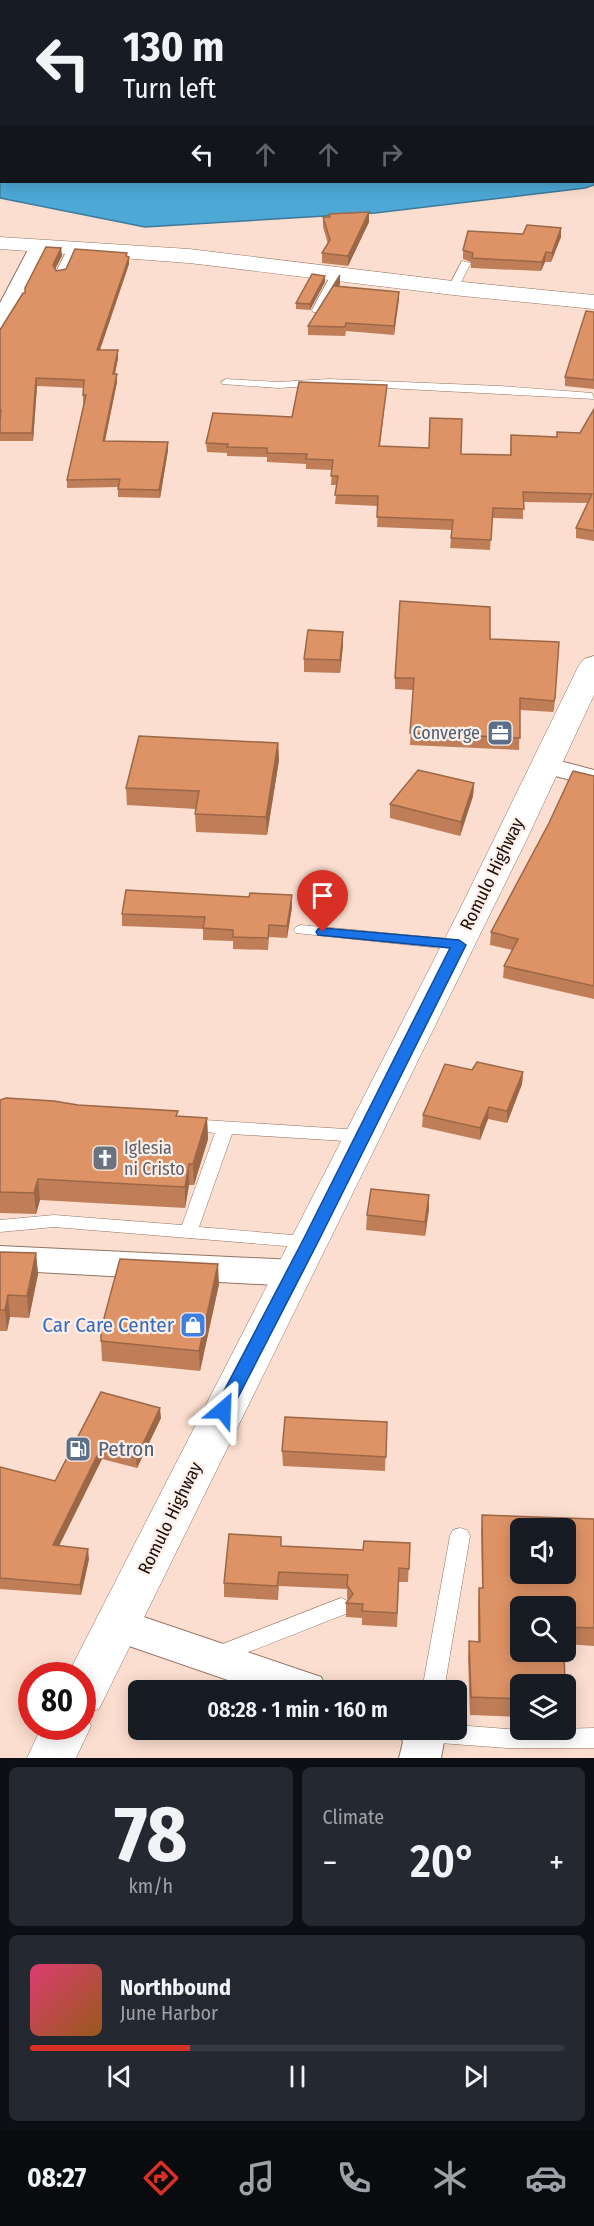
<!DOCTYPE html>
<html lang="en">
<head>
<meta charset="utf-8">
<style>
  body { margin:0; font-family:"Fira Sans Condensed",sans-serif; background:#242831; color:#f1f3f6; height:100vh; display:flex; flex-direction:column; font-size:22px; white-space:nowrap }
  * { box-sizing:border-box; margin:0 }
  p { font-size:20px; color:#9ea1a6 }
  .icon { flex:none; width:33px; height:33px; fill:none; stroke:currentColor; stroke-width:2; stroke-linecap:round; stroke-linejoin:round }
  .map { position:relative; height:1758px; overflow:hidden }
  .sheet { display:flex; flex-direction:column; gap:9px; padding:9px; background:#0d0f14; flex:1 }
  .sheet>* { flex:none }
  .top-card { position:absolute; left:0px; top:0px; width:594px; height:183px; box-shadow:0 3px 15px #0003; background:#171b24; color:#f1f3f6; overflow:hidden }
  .tools { position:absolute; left:510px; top:1518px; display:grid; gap:12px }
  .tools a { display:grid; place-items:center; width:66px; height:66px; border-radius:9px; background:#171b24; box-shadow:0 3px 15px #0003; font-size:30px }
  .speed { position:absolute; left:18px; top:1662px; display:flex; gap:12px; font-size:30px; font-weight:700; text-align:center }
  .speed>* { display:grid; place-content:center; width:78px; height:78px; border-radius:50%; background:#171b24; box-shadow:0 3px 15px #0003; line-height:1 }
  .speed .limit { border:9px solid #d22; background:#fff; color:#111 }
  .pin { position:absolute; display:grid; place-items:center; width:51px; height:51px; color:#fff; margin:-62px -26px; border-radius:50% 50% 50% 0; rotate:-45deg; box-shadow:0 0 6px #0007 }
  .pin .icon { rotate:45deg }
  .me { position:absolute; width:66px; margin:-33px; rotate:26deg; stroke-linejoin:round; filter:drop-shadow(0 0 4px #0008) }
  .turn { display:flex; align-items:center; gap:21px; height:126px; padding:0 24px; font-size:27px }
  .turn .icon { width:78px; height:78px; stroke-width:2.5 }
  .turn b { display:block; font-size:42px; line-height:51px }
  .lanes { display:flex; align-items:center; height:57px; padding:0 24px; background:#0003; justify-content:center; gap:30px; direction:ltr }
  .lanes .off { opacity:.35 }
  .big { font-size:45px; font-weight:600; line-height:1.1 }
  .sheet .card { flex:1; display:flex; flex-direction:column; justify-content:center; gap:9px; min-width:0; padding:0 21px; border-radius:9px; background:#242831 }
  .sheet .dial { align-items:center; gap:0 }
  .dial b { font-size:78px; line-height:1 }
  .song { display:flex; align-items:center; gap:18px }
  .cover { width:72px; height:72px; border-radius:9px; background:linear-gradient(135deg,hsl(340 70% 55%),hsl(30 70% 35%)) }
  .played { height:6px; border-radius:3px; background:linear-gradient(90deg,#d93025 30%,#363941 30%) }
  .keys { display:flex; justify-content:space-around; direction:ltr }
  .heat { display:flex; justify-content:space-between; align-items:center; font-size:33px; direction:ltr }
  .sheet .tiles { flex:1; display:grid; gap:9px; grid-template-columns:1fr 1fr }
  .card:last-child { grid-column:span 2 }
  .trip { position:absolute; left:128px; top:1680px; width:339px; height:60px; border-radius:9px; background:#171b24; box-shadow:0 3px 15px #0003; font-weight:600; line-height:60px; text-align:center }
  .tabs { display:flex; height:96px; justify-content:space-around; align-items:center; background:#090b0e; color:#9ea1a6 }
  .tabs .icon { width:42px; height:42px }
  .tabs .on { color:#d93025 }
  .tabs b { font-size:27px; color:#f1f3f6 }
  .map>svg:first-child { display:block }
  .water { fill:#4da8d6; stroke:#3e7a98; stroke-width:1.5 }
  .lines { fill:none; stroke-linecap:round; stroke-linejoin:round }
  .service-casing { stroke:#937462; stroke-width:1 }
  .minor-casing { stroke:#937462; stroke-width:2 }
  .tertiary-casing { stroke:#937462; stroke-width:1 }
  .trunk-casing { stroke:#937462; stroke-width:1 }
  .service { fill:#fff; fill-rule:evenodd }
  .minor { fill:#fff; fill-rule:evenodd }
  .tertiary { fill:#fff; fill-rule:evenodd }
  .trunk { fill:#fff; fill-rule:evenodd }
  .wall { fill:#bf7e58 }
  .shaded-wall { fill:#9b6747 }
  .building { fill:#de9366; stroke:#9b6747; stroke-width:1.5; fill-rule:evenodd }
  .route { fill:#1a73e8; stroke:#114b97; stroke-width:1.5 }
  .labels { text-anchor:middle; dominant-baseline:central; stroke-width:4.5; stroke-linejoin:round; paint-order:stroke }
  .service-label { font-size:18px; fill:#4e5e75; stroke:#fdefe7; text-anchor:end }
  .street-label { font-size:18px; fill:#1a0e08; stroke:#fdefe7 }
  .worship-label { font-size:18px; fill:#5b616d; stroke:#fdefe7; text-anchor:start }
  .near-shop-label { font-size:21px; fill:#366cbe; stroke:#fdefe7; text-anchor:end }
  .near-service-label { font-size:21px; fill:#4e5e75; stroke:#fdefe7; text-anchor:start }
</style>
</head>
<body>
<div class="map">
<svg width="594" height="1758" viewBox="0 0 594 1758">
  <rect width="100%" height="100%" fill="#fbdecf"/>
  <path class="water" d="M594,124V185L585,188L375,213L145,227L0,198V146L2,182H592Z"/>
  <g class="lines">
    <g class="service-casing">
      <path id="service" d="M69,246L77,248L64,276H56L55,274Z
        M462,261L471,263L457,290H449L448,288Z
        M333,271L342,273L321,312H313L312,310Z
        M226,379L278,382L329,379L500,386L592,393L594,399L329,385L278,388L222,384L221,382Z
        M301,925L459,940L467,945L459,950L296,933L293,930L296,927Z
        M188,1119L361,1130L367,1132L370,1136L367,1140L361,1142L232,1134L199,1227L316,1237L319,1242L316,1247L310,1248L54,1227L0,1232V1220L54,1215L182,1225L215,1133L182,1129L180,1125L182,1121Z
        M460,1528L467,1530L470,1536L444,1690H422L450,1536L453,1530Z
        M341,1598L348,1601L351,1607L348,1613L218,1664L210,1661L207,1655L210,1649Z
        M456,1725L520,1730L594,1728V1748H507L426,1742L418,1739L415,1730H456Z"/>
    </g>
    <g class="minor-casing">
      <path id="minor" d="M346,0H434L435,2H346Z
        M39,240L46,242L48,246L10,322L7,326L0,328V303L30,246L32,242Z
        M545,757L594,770V786L536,771L532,765L536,759Z
        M0,1246L294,1260L306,1264L311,1273L306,1282L294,1286L0,1270Z
        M117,1608L321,1677L327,1690H257L103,1637L97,1625L103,1613Z
        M397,1730H446L441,1758H399L403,1742Z"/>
    </g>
    <g class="tertiary-casing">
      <path id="tertiary" d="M0,237L189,249L453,281L594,295V309L453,295L189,263L0,249Z"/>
    </g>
    <g class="trunk-casing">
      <path id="trunk" d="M594,656V695L526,841L99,1709L85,1713L91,1726L76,1758H27L42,1726H82V1676H67L459,911L579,665L584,659Z"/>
    </g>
    <use href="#service" class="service"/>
    <use href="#minor" class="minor"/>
    <use href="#tertiary" class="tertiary"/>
    <use href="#trunk" class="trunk"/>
  </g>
  <path class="wall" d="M456,0L593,1V7L592,2H456Z
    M369,212V222L348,266L322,263V253L328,244L323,227V217H329V214Z
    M561,237L551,262H545L541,271L471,268V262L463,259V250Z
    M61,248L62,256L55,269L56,271L66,269L127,253V257H129V264L100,350L118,358L115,374L117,382L105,441L168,442V450L160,498L118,497V487L67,488V480L84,403H83V388L37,386L33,441H0V330L25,293Z
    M340,275V284L339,286L399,292L394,335L346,331L345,336L308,335V326Z
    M325,282L310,310L296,309V303Z
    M594,312V389L565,386V377Z
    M386,394L380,446L461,454L510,455L511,435L557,437L580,433L594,409V541L576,538V528L588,503L523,502V519L492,518L490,550L450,548L452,530L377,527L378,506L335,504L337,485H331L332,470L306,469V464L267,462V457L227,456V453L207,452L206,443L292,417Z
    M343,632V645L340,673L304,672V659Z
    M559,642L554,710L553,712L520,710L519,750L410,745L413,690L395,689V678Z
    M278,743L279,760L267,835L196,832L195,814L196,809L127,805L126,788Z
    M594,776V999L503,978L504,966L512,950L490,945L491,932Z
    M474,783L473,796L460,836L390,818V804Z
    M292,907L287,938L269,937L268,950L233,949V941L203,940V929L122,926V914Z
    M472,1070L523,1072L522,1084L507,1123L488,1119L480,1140L422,1127L423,1115Z
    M0,1100L78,1105L178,1117L207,1118L208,1139L194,1185H189L185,1208L40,1200L36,1214L0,1213Z
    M429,1195V1209L425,1236L366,1230L367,1215Z
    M0,1252L36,1253L38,1274L29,1318L10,1317L7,1331H0Z
    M219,1284L200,1371L102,1361L101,1341Z
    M101,1392L161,1418L137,1468L102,1459L59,1546L89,1559L81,1595L0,1589V1467L55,1481Z
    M387,1422L385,1471L283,1466L282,1451Z
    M482,1515L594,1519V1646L566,1644V1606L520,1684V1717L470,1715L468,1659L469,1641H478V1605L479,1588H482L481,1532Z
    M410,1543L408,1582H399L397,1627L362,1625V1618L346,1617V1603L348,1600L347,1598V1589L279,1586L278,1600L224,1597V1583L281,1546L363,1550Z"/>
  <path class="shaded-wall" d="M369,212V222L348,266V256Z
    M561,228V237L551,262L552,253Z
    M61,248L62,256L53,273V265Z
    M546,252L545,262L541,271L542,262Z
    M129,257V264L97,358V350Z
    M340,275V284L335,294V286Z
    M325,276V282L310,310V304Z
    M399,292V300L394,335V326Z
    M118,350V358L113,382V374Z
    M117,374V382L103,450V441Z
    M36,378L37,386L33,441L32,433Z
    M168,442V450L160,498L159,490Z
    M343,632V645L340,673V660Z
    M278,743L279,760L267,835L266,817Z
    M474,783L473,796L460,836L461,822Z
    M292,895V907L287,938V926Z
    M523,1072L522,1084L507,1123V1111Z
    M489,1107L488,1119L480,1140V1128Z
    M207,1118L208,1139L194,1185L193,1164Z
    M189,1164V1185L185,1208V1187Z
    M38,1179L40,1200L36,1214L34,1193Z
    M429,1195V1209L425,1236V1222Z
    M36,1253L38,1274L29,1318L27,1296Z
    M218,1264L219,1284L200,1371L199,1351Z
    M8,1295L10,1317L7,1331L5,1310Z
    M160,1408L161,1418L137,1468L136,1458Z
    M101,1448L102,1459L54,1556L53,1545Z
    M88,1549L89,1559L81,1595L80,1585Z"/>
  <path class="building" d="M3,0H390V2H2Z
    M456,0H593V1L456,2Z
    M2,4V52H0V5L1,6Z
    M592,40H594V67L592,68Z
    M2,64V90H0V65Z
    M369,212L348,256L322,253L330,240L323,217H330L329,214Z
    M527,225L561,228L552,253L546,252L542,262L472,258L473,253L463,250L468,231L523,234Z
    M46,247L61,248L53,265L56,271L66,269L75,249L127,253L126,256L129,257L97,350H118L113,374H117L103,441L168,442L159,490L118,489L120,479L67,480L86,395H83L84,380L36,378L32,433H0V421L1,410H0V330L23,293H25V288Z
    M312,274L325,276L310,304L296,303Z
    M340,275L335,286L399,292L394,326L346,323L345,327L308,326Z
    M586,311L594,312V380L565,377Z
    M299,382L387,385L379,446L429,448L430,418L462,419L461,454L511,455V435L557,437V432L580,433L594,409V531L576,528L592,494L523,492L524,509L493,508L491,540L451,538L453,520L377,517L378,496L335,495L338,476H331L333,460L306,459L307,454L267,453V448L227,447L228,444L206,443L213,413L292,417Z
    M400,601L490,607V639L559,642L555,698L554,701L520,698V738L410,733L414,678H395Z
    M308,630L343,632L340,660L304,659Z
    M139,736L278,743L266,817L195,814L199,791L126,788Z
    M418,770L474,783L461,822L390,804Z
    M573,771L594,776V986L504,966L518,939L491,932L549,823Z
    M126,890L249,897L250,893L292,895L287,926L269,925L268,938L233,937V930L203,928L205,917L122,914Z
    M477,1062L523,1072L507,1111L489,1107L480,1128L423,1115L445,1064L472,1070Z
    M6,1098L54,1101L78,1105L178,1111L176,1116L207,1118L193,1164H189L185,1187L38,1179L34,1193L0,1192V1100Z
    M371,1189L429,1195L425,1222L367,1215Z
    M0,1252L36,1253L27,1296L8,1295L5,1310H0Z
    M120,1259L218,1264L199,1351L101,1341V1329Z
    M101,1392L160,1408L136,1458L101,1448L53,1545L88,1549L80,1585L0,1578V1467L55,1481Z
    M285,1417L387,1422L386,1457L282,1451Z
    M482,1515L594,1519V1628L566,1627V1606H520V1652H564L565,1684H520V1699L471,1697L469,1641L480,1642L479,1588H483ZM520,1528H566V1574H520Z
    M229,1534L281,1537V1546L363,1550L364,1541L410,1543L409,1569L399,1568L397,1613L362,1611L363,1604L346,1603L353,1594L347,1585L348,1575L279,1572L277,1586L224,1583Z"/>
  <path class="route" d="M323,928L459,940L466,945L318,1242L229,1415L223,1417L217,1415L214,1410L302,1242L450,948L318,935L316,932L318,929Z"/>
  <defs>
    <g id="office-square" transform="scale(1.35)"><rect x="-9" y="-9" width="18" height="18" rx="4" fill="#5c6f8a" stroke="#fdefe7"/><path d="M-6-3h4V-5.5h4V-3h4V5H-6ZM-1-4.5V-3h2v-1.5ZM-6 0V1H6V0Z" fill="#fff"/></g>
    <g id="church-square" transform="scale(1.35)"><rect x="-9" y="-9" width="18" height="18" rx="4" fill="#6b7280" stroke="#fdefe7"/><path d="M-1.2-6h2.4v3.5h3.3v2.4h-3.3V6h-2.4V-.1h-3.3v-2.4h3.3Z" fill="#fff"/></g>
    <g id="shop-square" transform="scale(1.35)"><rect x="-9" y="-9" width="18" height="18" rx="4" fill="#3f7fe0" stroke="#fdefe7"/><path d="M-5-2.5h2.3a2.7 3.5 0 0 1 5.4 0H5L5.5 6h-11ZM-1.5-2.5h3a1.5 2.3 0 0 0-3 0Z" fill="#fff"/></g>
    <g id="fuel-square" transform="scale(1.35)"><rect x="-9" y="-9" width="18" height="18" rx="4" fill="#5c6f8a" stroke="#fdefe7"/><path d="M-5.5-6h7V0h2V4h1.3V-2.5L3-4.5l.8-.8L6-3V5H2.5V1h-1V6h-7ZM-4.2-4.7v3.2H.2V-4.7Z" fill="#fff"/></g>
  </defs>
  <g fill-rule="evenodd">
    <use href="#office-square" x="500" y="733"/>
    <use href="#church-square" x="105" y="1158"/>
    <use href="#shop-square" x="193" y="1325"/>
    <use href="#fuel-square" x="78" y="1449"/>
  </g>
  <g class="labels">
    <g class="service-label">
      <text x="480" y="733">Converge</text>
    </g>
    <g class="street-label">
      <text transform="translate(492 874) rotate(-64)">Romulo Highway</text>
      <text transform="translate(170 1518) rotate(-64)">Romulo Highway</text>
    </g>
    <g class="worship-label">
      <text x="124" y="1148">Iglesia<tspan x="124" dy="21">ni Cristo</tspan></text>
    </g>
    <g class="near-shop-label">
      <text x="174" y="1325">Car Care Center</text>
    </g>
    <g class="near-service-label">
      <text x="98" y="1449">Petron</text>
    </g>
  </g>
</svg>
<div class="tools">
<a><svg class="icon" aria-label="sound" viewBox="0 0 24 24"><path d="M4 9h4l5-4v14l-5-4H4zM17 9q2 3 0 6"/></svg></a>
<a><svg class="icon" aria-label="search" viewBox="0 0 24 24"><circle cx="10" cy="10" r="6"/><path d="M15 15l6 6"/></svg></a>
<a><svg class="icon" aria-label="layers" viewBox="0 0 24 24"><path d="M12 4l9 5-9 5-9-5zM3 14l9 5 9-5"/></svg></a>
</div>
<div class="speed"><div class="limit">80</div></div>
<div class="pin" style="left:323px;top:932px;background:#d93025"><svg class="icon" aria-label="arrive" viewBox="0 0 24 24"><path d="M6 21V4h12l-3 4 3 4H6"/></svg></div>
<svg class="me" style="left:223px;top:1410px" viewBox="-20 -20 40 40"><path d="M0-17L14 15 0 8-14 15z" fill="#1a73e8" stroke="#fff" stroke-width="4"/></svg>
<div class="trip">08:28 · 1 min · 160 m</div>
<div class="top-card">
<div class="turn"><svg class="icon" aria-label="left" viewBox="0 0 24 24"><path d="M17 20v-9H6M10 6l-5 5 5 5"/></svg><div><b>130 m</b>Turn left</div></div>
<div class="lanes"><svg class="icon" aria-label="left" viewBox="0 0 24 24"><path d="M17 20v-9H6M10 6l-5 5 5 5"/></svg><svg class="icon off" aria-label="ahead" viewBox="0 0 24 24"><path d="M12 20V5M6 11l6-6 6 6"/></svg><svg class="icon off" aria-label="ahead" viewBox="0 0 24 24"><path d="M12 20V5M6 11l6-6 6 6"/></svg><svg class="icon off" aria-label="right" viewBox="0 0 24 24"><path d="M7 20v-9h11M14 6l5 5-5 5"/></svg></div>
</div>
</div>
<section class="sheet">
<div class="tiles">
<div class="card dial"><b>78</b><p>km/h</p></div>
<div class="card"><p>Climate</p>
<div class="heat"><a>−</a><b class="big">20°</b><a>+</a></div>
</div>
<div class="card">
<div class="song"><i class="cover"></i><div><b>Northbound</b><p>June Harbor</p></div></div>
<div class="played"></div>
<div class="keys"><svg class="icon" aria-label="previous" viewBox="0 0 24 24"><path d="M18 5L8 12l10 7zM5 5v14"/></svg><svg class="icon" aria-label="pause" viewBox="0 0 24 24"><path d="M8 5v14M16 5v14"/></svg><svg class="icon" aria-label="next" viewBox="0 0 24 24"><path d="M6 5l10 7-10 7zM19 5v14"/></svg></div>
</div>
</div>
</section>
<nav class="tabs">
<b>08:27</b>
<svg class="icon on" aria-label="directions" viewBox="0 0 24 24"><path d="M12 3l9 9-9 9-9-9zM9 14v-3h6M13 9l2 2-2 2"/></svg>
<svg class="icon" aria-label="music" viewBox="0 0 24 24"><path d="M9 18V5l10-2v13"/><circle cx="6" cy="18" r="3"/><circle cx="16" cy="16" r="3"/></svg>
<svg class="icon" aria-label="phone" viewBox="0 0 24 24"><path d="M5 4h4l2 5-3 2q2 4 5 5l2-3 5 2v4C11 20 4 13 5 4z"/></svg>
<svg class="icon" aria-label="climate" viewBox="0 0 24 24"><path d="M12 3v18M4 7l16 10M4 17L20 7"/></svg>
<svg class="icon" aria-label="car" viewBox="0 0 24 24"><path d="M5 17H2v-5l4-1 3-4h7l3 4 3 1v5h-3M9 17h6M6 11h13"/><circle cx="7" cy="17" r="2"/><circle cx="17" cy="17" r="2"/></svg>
</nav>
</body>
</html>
